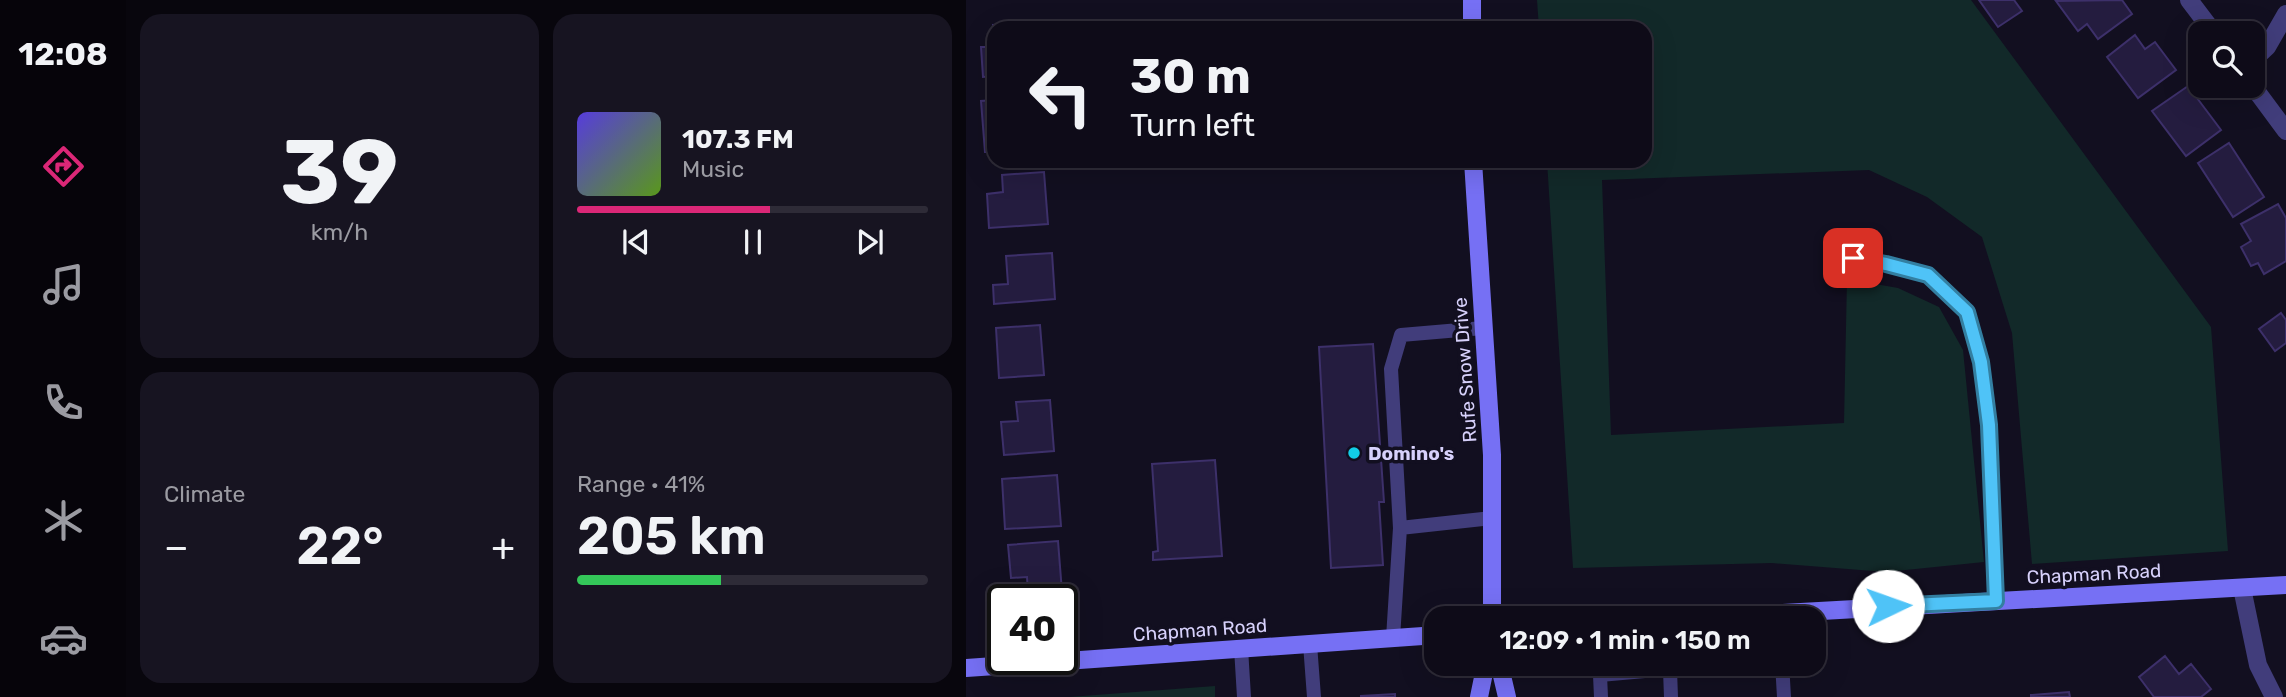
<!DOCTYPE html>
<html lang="en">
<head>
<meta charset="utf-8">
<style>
  body { margin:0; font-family:Rubik,sans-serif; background:#171421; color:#f1f3f6; height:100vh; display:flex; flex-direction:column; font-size:26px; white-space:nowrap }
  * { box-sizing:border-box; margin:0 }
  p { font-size:23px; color:#9b9ba2 }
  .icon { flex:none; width:38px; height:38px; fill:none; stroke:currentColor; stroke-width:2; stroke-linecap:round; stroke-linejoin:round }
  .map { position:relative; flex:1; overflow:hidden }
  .sheet { display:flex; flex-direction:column; gap:14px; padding:14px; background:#08060d; width:840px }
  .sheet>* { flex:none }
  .top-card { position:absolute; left:21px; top:21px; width:665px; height:147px; border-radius:21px; box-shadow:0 7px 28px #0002,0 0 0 2px #2e2b37; background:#0e0b18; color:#f1f3f6; overflow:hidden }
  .controls { position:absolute; left:1222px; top:21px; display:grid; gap:14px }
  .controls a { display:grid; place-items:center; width:77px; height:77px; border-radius:14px; background:#0e0b18; box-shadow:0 7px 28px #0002,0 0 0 2px #2e2b37; font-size:35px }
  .speed { position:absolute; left:21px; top:584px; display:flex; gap:14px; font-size:35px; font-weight:700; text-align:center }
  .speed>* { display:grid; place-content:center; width:91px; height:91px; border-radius:50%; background:#0e0b18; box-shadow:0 7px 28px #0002,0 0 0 2px #2e2b37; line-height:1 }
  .speed .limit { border:4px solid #111; border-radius:10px; background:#fff; color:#111 }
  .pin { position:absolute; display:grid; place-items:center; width:60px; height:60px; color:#fff; margin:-30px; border-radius:14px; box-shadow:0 4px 10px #0006 }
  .me { position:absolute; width:77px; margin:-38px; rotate:87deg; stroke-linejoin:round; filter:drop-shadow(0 0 5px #0008) }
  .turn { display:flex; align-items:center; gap:24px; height:147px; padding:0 28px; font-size:32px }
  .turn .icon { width:91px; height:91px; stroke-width:2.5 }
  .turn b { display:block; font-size:49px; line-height:60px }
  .big { font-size:52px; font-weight:600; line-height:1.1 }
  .sheet .card { flex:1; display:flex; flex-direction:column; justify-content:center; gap:10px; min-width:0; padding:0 24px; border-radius:21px; background:#171421 }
  .sheet .dial { align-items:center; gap:0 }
  .dial b { font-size:91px; line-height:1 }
  .song { display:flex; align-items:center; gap:21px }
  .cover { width:84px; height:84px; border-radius:10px; background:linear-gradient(135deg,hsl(250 70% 55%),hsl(90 70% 35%)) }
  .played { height:7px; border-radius:4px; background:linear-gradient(90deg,#db2777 55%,#2e2b37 55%) }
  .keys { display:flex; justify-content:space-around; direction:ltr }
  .heat { display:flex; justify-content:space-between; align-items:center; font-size:38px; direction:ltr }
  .charge { height:10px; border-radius:5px; background:linear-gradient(90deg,#34c759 41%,#2e2b37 0) }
  .sheet .tiles { flex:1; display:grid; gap:14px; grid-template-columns:repeat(2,1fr) }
  .trip { position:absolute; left:458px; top:606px; width:402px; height:70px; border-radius:21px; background:#0e0b18; box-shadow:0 7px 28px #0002,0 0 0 2px #2e2b37; font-weight:600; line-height:70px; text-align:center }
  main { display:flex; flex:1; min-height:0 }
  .menu { display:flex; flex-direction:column; width:126px; justify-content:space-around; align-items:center; background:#06040a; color:#9b9ba2 }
  .menu .icon { width:49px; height:49px }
  .menu .current { color:#db2777 }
  .menu b { font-size:32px; color:#f1f3f6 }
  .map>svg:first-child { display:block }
  .green { fill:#122929 }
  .building { fill:#241c3f; stroke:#3d306a; stroke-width:2 }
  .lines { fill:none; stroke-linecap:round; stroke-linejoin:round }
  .lane { stroke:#413d7b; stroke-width:14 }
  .street { stroke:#413d7b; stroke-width:18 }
  .secondary { stroke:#7670f4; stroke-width:18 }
  .route-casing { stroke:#337fa1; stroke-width:18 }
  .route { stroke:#4fc3f7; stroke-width:12 }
  .poi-dot { fill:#12cde7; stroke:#120f20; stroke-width:2.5 }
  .labels { text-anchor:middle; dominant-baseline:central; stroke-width:7; stroke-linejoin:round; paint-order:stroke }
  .street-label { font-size:19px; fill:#d7d1fb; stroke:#120f20 }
  .poi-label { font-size:19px; font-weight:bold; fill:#d7d1fb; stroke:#120f20; text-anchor:start }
</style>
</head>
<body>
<main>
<nav class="menu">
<b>12:08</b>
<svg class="icon current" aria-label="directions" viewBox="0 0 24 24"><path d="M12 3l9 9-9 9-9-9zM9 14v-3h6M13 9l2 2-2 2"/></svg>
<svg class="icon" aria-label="music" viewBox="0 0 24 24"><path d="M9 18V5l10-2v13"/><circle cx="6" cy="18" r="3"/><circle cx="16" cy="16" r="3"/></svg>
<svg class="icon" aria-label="phone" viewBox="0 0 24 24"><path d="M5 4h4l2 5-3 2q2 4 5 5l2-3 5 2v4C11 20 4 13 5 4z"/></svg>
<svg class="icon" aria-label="climate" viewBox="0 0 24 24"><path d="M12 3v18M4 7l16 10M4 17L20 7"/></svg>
<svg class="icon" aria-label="car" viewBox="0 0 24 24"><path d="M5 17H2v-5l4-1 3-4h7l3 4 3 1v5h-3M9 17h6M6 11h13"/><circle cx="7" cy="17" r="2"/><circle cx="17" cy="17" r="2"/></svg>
</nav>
<section class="sheet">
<div class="tiles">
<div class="card dial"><b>39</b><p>km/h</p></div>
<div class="card">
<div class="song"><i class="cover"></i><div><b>107.3 FM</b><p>Music</p></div></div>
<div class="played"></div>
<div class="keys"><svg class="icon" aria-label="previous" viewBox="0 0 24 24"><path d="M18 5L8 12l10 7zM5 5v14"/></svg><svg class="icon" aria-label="pause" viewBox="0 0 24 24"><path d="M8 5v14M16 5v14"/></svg><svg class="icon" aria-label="next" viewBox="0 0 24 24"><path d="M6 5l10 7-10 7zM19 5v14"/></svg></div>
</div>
<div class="card"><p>Climate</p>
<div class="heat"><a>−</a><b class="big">22°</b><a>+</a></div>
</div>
<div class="card"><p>Range · 41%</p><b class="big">205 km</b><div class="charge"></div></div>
</div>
</section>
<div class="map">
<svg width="1320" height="697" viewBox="0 0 1320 697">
  <rect width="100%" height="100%" fill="#120f20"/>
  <path class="green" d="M571,0H1005L1245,327L1262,551L1066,564L1046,333L1016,237L961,197L903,170L636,180L645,435L878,423L881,279L932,288L973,307L997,350L1018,562L920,572L806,563L607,568L581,161H679V28H573Z
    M249,686V697H103Z"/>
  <path class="building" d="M1013,0H1048L1056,11L1032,27Z
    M1156,0L1166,14L1132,39L1121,24L1112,31L1090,1Z
    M63,23V28H28V44L27,25Z
    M1169,35L1179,49L1189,42L1210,70L1172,98L1141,57Z
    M15,47H28V76L17,77Z
    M1222,86L1255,130L1220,156L1186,111Z
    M28,100V152H19L15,101Z
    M1263,143L1298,197L1267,217L1232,163Z
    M78,172L82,224L23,228L21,194L37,192L36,175Z
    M1312,204L1320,218V261L1298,274L1292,263L1285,266L1275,247L1285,241L1275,224Z
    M86,253L89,299L28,304L27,285L42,284L40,256Z
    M1315,313L1320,320V343L1309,351L1293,329Z
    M74,325L78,375L33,378L30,328Z
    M407,344L418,502H413L417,565L365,568L353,347Z
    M84,400L88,451L38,455L35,422L52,421L50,402Z
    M249,460L256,556L187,560V552L192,551L186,464Z
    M91,475L95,526L39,529L36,479Z
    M92,541L96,592L62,594L61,577L45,578L42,545Z
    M1199,656L1213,674L1225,664L1245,689L1235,697H1188L1173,677Z
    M1103,692L1104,697H1065V695Z
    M429,694V697H395V696Z"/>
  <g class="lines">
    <path class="lane" d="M887,259L920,264L962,275L979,289L1001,312L1015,362L1023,425L1030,601
      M434,528L526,518
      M427,638L434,528L425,369L435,335L517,328
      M344,644L348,697
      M275,648L278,697
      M816,663L818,697
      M704,670L705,697
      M635,697L634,675L768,663"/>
    <path class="street" d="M1223,0L1248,33
      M1286,61L1301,47L1320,14
      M1286,85L1320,131
      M1276,588L1292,665L1308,697"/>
    <path class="secondary" d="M506,0V28
      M507,161L526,455V618
      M729,618L1320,585
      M533,663L541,697
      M0,668L471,635
      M513,697L520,663"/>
  </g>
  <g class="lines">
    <g class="route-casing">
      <path id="route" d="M887,258L920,264L962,275L1001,312L1015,362L1023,425L1030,601L922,606"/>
    </g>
    <use href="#route" class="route"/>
  </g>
  <circle class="poi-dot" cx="388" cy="453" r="7"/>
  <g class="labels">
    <g class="street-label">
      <text transform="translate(499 370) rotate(-94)">Rufe Snow Drive</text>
      <text transform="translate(1128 574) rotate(-3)">Chapman Road</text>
      <text transform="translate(234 630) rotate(-4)">Chapman Road</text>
    </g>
    <g class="poi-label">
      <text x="402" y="453">Domino's</text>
    </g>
  </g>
</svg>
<div class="controls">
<a><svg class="icon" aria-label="search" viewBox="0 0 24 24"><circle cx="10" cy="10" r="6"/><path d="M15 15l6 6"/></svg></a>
</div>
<div class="speed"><div class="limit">40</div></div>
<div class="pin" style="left:887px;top:258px;background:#d93025"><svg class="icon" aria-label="arrive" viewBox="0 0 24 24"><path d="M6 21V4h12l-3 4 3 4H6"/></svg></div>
<svg class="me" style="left:922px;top:606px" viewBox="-20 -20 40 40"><circle r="19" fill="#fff"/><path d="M0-13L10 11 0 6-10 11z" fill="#4fc3f7"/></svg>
<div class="trip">12:09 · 1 min · 150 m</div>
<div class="top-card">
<div class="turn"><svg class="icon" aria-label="left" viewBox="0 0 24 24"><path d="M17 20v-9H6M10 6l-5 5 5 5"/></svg><div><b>30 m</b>Turn left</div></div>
</div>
</div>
</main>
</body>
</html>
